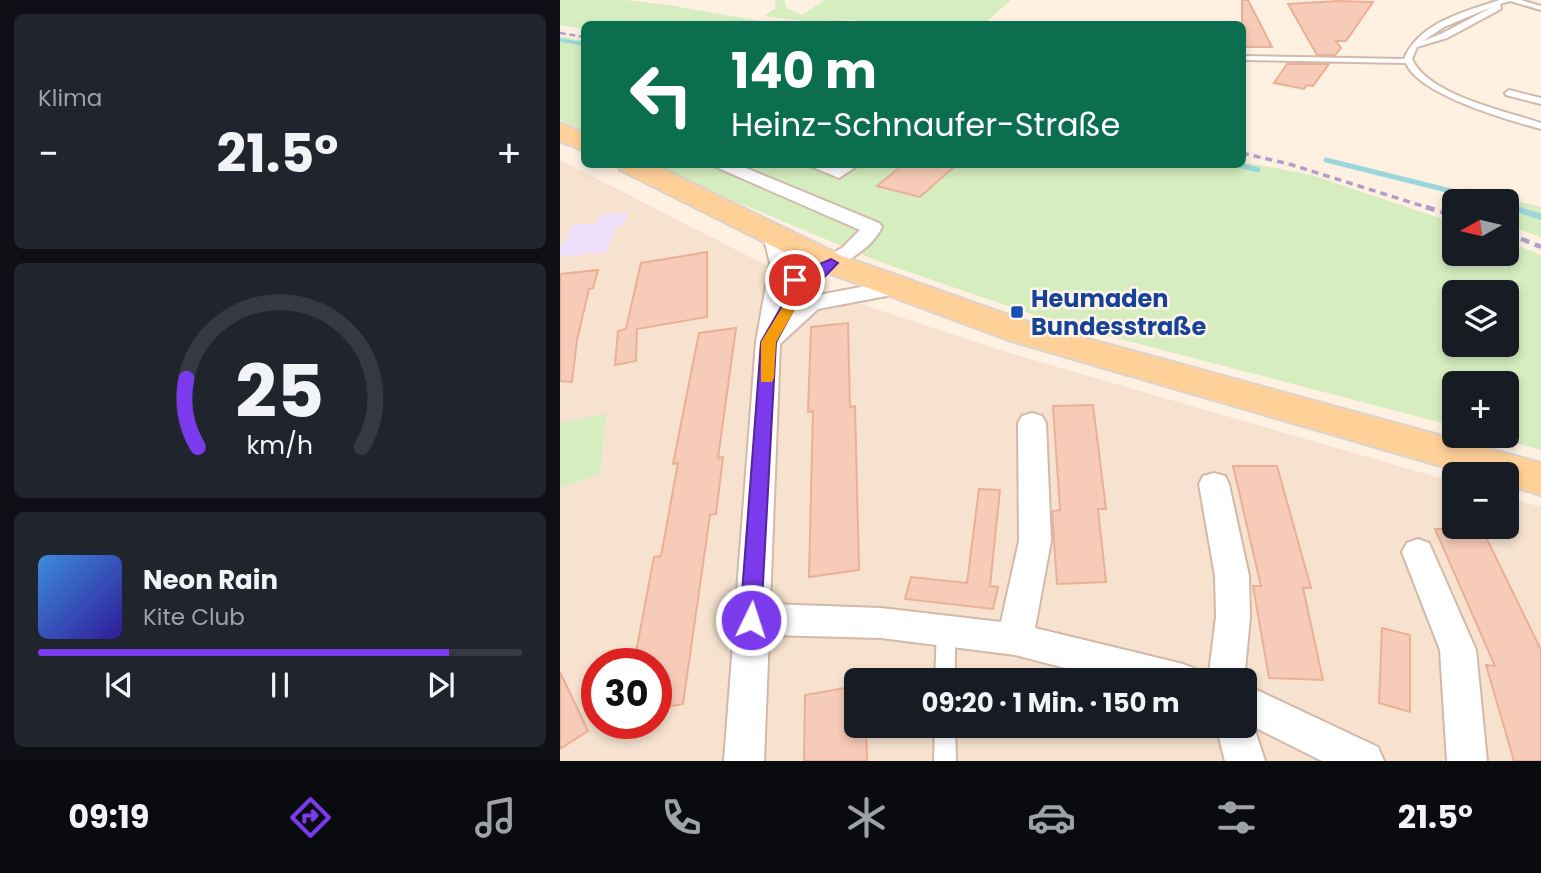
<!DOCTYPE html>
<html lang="de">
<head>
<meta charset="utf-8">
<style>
  body { margin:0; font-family:Poppins,sans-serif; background:#20242c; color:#f1f3f6; height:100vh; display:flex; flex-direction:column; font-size:26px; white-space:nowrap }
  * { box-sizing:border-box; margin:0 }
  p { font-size:23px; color:#9ea1a6 }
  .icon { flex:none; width:38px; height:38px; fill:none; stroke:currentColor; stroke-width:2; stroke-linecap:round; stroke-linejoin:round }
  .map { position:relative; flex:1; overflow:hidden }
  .drawer { display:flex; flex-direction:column; gap:14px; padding:14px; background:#0d0f14; width:560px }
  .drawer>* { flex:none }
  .hud { position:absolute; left:21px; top:21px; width:665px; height:147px; border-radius:10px; box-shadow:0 4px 10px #0003; background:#0b6e4f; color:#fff; overflow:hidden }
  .needle { width:46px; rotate:262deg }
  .fabs { position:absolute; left:882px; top:189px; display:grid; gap:14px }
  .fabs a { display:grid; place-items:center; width:77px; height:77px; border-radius:10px; background:#171b24; box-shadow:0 4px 10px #0003; font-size:35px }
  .speed { position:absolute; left:21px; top:648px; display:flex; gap:14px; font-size:35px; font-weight:700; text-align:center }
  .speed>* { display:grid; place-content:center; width:91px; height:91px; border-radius:50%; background:#171b24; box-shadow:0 4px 10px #0003; line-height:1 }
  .speed .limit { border:10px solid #d22; background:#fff; color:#111 }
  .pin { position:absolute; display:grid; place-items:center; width:60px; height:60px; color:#fff; margin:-30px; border:4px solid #fff; border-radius:50%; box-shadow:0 2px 7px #0007 }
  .me { position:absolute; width:77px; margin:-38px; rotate:4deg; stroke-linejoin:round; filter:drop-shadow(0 0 5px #0008) }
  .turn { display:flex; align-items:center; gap:24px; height:147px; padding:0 35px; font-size:32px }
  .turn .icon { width:91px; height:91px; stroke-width:2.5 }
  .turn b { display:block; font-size:49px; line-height:60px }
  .big { font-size:52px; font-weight:700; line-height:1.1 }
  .drawer .card { flex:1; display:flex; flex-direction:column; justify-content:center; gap:10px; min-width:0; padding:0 24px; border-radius:10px; background:#20242c }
  .drawer .dial { align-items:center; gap:0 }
  .dial svg { height:182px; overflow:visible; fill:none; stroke:#363941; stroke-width:7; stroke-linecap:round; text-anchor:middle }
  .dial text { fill:#f1f3f6; stroke:none }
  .song { display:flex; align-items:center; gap:21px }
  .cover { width:84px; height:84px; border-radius:10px; background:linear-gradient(135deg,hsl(210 70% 55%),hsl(250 70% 35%)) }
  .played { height:7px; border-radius:4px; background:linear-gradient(90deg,#7c3aed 85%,#363941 85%) }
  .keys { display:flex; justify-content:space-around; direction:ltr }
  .heat { display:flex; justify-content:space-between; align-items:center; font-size:38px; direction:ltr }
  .trip { position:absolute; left:284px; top:668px; width:413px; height:70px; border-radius:10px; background:#171b24; box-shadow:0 4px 10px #0003; font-weight:700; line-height:70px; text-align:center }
  .menu { display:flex; height:112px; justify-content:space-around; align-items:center; background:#090b0e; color:#9ea1a6 }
  .menu .icon { width:49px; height:49px }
  .menu .selected { color:#7c3aed }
  .menu b { font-size:32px; color:#f1f3f6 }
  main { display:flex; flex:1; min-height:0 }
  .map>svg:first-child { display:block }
  .residential { fill:#f6e2cf; fill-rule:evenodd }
  .education { fill:#eedefa }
  .green { fill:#d5edbf; fill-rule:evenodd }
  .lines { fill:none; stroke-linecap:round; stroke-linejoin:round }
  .stream-far2 { stroke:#9ad7dc; stroke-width:3.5 }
  .stream-far1 { stroke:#9ad7dc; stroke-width:5 }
  .stream { stroke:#9ad7dc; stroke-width:6 }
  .building { fill:#f6cbb7; stroke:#eab096; stroke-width:2 }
  .lane-casing { stroke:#d2b9aa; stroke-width:4 }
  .street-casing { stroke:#d2b9aa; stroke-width:4 }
  .primary-casing { stroke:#dcd3cf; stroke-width:4 }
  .lane { fill:#fff; fill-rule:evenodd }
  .street { fill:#fff; fill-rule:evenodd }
  .primary { fill:#ffd198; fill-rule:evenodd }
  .rail-far2 { stroke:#b29fc8; stroke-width:2.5; stroke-dasharray:6 3.5; stroke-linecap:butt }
  .rail-far1 { stroke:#b29fc8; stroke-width:3.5; stroke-dasharray:7 5; stroke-linecap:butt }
  .rail { stroke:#b29fc8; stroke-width:4.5; stroke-dasharray:9 6; stroke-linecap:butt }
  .route { fill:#7c3aed; stroke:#51269a; stroke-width:2 }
  .slow { fill:#f59e0b }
  .transit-dot { fill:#1a4fb4; stroke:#fff5ea; stroke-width:2.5 }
  .labels { text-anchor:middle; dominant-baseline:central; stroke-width:5; stroke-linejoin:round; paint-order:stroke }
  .transit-label { font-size:24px; font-weight:bold; fill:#164399; stroke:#fff5ea; text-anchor:start }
</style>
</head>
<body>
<main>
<section class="drawer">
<div class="card"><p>Klima</p>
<div class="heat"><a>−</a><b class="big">21.5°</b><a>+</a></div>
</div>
<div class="card dial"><svg viewBox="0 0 100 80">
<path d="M14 69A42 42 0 1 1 86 69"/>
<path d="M14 69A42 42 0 0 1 9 39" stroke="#7c3aed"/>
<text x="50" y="56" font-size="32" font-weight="700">25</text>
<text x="50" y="72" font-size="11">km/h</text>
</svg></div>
<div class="card">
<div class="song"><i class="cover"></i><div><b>Neon Rain</b><p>Kite Club</p></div></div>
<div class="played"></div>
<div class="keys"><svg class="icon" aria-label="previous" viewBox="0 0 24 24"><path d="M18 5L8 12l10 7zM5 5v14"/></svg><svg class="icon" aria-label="pause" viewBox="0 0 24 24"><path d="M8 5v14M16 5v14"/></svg><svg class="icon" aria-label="next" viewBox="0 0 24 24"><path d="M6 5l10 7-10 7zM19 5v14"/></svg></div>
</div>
</section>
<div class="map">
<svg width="981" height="761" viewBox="0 0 981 761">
  <rect width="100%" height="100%" fill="#fef1e2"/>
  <path class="residential" d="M0,160L249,287L449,353L894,482V527H947V497L981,507V761H0ZM37,663H96V723H37ZM296,681H684V726H296Z"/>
  <path class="education" d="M68,212L64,225L57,226L47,252L0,257V244H4L12,225L37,223L41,214Z"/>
  <path class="green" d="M0,0H65L108,5L217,24H24V29L0,25Z
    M215,0H224L227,8L242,15L265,0H451L424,24H329L244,15L316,24H271L204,16L216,8Z
    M0,36L24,41V131L0,120Z
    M683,162L752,175L894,223V254H947V241L981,255V450L930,436H947V383H894V426L491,321L320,262L165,197L96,165L682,164ZM894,292H947V345H894Z
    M906,188L981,207V237L947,225V201H897Z
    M46,413L40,474L0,488V423Z"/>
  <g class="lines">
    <path class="stream-far2" d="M0,40L24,44"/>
    <path class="stream-far1" d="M766,160L931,201
      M675,164L698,170
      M947,206L956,209"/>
    <path class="stream" d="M951,207L981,217"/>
  </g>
  <path class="building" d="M682,0H688L712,47H682Z
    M778,1L813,2L786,41H776L781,48L775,55H757L728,4Z
    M727,64H769L753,86L747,85L744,89L714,83Z
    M344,164H397L360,197L317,186Z
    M147,252V317L77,329L76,361L55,365L58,331L66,329L81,263Z
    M38,270L33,288L29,289L17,340L12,382L0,381V274Z
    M288,323L290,407L295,406L299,570L249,577L253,411L248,412L251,327Z
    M176,328L158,458L163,457L156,514L150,515L123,704L96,709V663H74L94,557L101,556L118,463L113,464L139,333Z
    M533,405L546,509H538L546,582L497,584L492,511L500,510L493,406Z
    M673,466H717L751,588H743L763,680L709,678L693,586H701Z
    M419,489L440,490L430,586L438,587L433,609L345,599L351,577L407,583Z
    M875,529H922L981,650V761H954L926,665L935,666Z
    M822,628L850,635V712L819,703Z
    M0,672L28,731L0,749Z
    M296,686V726H306L307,761H244L245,695Z"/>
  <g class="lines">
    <g class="lane-casing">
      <path id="lane" d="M940,0H961L981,6V10L950,1L940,4L941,9L887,38L857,47L852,59C868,95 945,111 981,123V129C948,120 859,95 846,63L682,60V56L844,59C858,23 906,11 940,0ZM934,6L881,34L863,41L884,27Z
        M949,90L981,98V104L946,95L945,93Z
        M386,623L393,625L395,631V681H375L377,631L379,625Z
        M375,726H395L396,761H374Z"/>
    </g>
    <g class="street-casing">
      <path id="street" d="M149,164H176L319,223L322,227C301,270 230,275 225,310L243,298L337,280L348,287L337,294L258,309L220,344L210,604L321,608L441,622L459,541L458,423L462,416L472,413L482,416L486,423L491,541L475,628L623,664L636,669L641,681H555L455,655L321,638L209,635L204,761H164L196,342L210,263L203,235L214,229L221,231L232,263L231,274L282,248L300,230Z
        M245,164H300L279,178Z
        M654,473L665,476L669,484L689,576L690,617L684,681H648L656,617L655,576L639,484L643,476Z
        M858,539L869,543L916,650L927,761H887L880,650L842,552L847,543Z
        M684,684L818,747L824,761H762L694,727L705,761H665L656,726H684Z"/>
    </g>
    <g class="primary-casing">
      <path id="primary" d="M0,123L24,133V151L0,141Z
        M57,164H93L282,256L474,324L981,463V495L947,485V474H908L448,340L260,270L60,170Z"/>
    </g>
    <use href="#lane" class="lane"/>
    <use href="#street" class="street"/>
    <use href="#primary" class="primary"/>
    <path class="rail-far2" d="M0,33L24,37"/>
    <path class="rail-far1" d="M682,153L729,164L872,209"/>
    <path class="rail" d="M866,207L894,216
      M947,233L981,247"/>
  </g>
  <path class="route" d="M271,259L278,263L235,307L216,342L201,620L198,626L191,629L183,626L180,620L201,342L224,302L246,280L235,284L228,280L230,277Z"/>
  <path class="slow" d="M233,297L240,301L216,342L214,378L212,382H201V342L228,298Z"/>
  <rect class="transit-dot" x="450" y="305" width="14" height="14" rx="3.5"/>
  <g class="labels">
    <g class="transit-label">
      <text x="471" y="298">Heumaden<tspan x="471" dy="28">Bundesstraße</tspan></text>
    </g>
  </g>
</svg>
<div class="fabs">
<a><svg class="needle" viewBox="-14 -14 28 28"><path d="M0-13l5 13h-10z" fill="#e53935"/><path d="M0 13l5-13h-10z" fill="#9ea1a6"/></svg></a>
<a><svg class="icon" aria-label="layers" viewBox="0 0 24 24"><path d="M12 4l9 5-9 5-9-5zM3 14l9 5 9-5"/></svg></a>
<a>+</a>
<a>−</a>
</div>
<div class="speed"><div class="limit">30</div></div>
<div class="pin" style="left:235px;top:280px;background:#d93025"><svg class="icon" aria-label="arrive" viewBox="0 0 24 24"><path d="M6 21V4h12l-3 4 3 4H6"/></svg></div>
<svg class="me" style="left:191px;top:620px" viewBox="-20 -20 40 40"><circle r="17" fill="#7c3aed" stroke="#fff" stroke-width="3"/><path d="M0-11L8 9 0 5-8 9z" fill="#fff"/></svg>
<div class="trip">09:20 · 1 Min. · 150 m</div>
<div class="hud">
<div class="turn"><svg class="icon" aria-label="left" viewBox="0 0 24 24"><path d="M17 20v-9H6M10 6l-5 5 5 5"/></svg><div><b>140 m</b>Heinz-Schnaufer-Straße</div></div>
</div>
</div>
</main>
<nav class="menu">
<b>09:19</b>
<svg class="icon selected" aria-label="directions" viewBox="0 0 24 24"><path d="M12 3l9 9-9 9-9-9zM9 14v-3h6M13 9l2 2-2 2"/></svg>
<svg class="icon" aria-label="music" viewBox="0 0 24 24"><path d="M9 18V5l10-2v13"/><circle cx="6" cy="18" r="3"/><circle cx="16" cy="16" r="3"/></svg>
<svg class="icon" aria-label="phone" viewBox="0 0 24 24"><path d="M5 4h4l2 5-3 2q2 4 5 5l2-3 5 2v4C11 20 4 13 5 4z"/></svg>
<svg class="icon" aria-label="climate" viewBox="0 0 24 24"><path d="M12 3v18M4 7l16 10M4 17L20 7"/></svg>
<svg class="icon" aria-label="car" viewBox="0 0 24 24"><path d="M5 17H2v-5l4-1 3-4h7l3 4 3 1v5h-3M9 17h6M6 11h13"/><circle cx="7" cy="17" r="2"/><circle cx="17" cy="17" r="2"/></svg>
<svg class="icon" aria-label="filters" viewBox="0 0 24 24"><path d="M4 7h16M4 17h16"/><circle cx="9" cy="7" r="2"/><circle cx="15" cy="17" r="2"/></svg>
<b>21.5°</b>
</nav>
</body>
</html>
